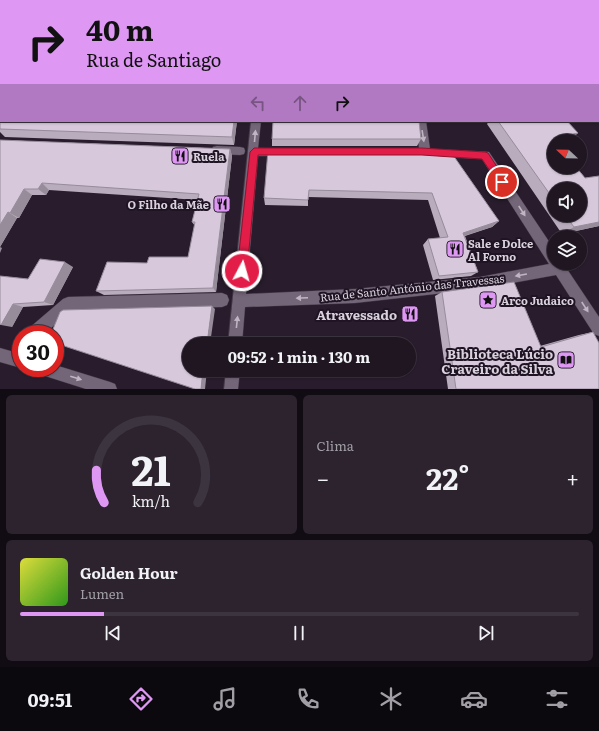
<!DOCTYPE html>
<html lang="pt">
<head>
<meta charset="utf-8">
<style>
  body { margin:0; font-family:Literata,serif; background:#2c232f; color:#f1f3f6; height:100vh; display:flex; flex-direction:column; font-size:15px; white-space:nowrap }
  * { box-sizing:border-box; margin:0 }
  p { font-size:13px; color:#a19fa5 }
  .icon { flex:none; width:22px; height:22px; fill:none; stroke:currentColor; stroke-width:2; stroke-linecap:round; stroke-linejoin:round }
  .map { position:relative; height:389px; overflow:hidden }
  .panel { display:flex; flex-direction:column; gap:6px; padding:6px; background:#110c13; flex:1 }
  .panel>* { flex:none }
  .guide { position:absolute; left:0px; top:0px; width:599px; height:122px; box-shadow:0 1px 3px #0004,0 0 0 1px #3c3540; background:#de98f3; color:#111; overflow:hidden }
  .needle { width:26px; rotate:292deg }
  .tools { position:absolute; left:547px; top:134px; display:grid; gap:8px }
  .tools a { display:grid; place-items:center; width:40px; height:40px; border-radius:50%; background:#1f1622; box-shadow:0 1px 3px #0004,0 0 0 1px #3c3540; font-size:20px }
  .speed { position:absolute; left:12px; top:325px; display:flex; gap:8px; font-size:20px; font-weight:700; text-align:center }
  .speed>* { display:grid; place-content:center; width:52px; height:52px; border-radius:50%; background:#1f1622; box-shadow:0 1px 3px #0004,0 0 0 1px #3c3540; line-height:1 }
  .speed .limit { border:6px solid #d22; background:#fff; color:#111 }
  .pin { position:absolute; display:grid; place-items:center; width:34px; height:34px; color:#fff; margin:-17px; border:2px solid #fff; border-radius:50%; box-shadow:0 1px 4px #0007 }
  .me { position:absolute; width:44px; margin:-22px; rotate:6deg; stroke-linejoin:round; filter:drop-shadow(0 0 3px #0008) }
  .turn { display:flex; align-items:center; gap:14px; height:84px; padding:0 20px; font-size:18px }
  .turn .icon { width:52px; height:52px; stroke-width:2.5 }
  .turn b { display:block; font-size:28px; line-height:34px }
  .lanes { display:flex; align-items:center; height:38px; padding:0 20px; background:#0003; justify-content:center; gap:20px; direction:ltr }
  .lanes .off { opacity:.35 }
  .big { font-size:30px; font-weight:700; line-height:1.1 }
  .panel .tile { flex:1; display:flex; flex-direction:column; justify-content:center; gap:6px; min-width:0; padding:0 14px; border-radius:6px; background:#2c232f }
  .panel .dial { align-items:center; gap:0 }
  .dial svg { height:104px; overflow:visible; fill:none; stroke:#3c3540; stroke-width:7; stroke-linecap:round; text-anchor:middle }
  .dial text { fill:#f1f3f6; stroke:none }
  .song { display:flex; align-items:center; gap:12px }
  .cover { width:48px; height:48px; border-radius:6px; background:linear-gradient(135deg,hsl(60 70% 55%),hsl(110 70% 35%)) }
  .played { height:4px; border-radius:2px; background:linear-gradient(90deg,#de98f3 15%,#3c3540 15%) }
  .keys { display:flex; justify-content:space-around; direction:ltr }
  .heat { display:flex; justify-content:space-between; align-items:center; font-size:22px; direction:ltr }
  .panel .tiles { flex:1; display:grid; gap:6px; grid-template-columns:1fr 1fr }
  .tile:last-child { grid-column:span 2 }
  .trip { position:absolute; left:182px; top:337px; width:234px; height:40px; border-radius:20px; background:#1f1622; box-shadow:0 1px 3px #0004,0 0 0 1px #3c3540; font-weight:700; line-height:40px; text-align:center }
  .menu { display:flex; height:64px; justify-content:space-around; align-items:center; background:#0c090e; color:#a19fa5 }
  .menu .icon { width:28px; height:28px }
  .menu .current { color:#de98f3 }
  .menu b { font-size:18px; color:#f1f3f6 }
  .map>svg:first-child { display:block }
  .lines { fill:none; stroke-linecap:round; stroke-linejoin:round }
  .pedestrian-casing { stroke:#423745; stroke-width:1 }
  .minor-casing { stroke:#423745; stroke-width:1 }
  .pedestrian { fill:#746679; fill-rule:evenodd }
  .minor { fill:#746679; fill-rule:evenodd }
  .wall { fill:#b9acbd; fill-rule:evenodd }
  .shaded-wall { fill:#968c9a }
  .building { fill:#d7c8dc; stroke:#968c9a }
  .oneway { fill:#c0b6c3 }
  .route { fill:#e11d48; stroke:#92132f }
  .labels { text-anchor:middle; dominant-baseline:central; stroke-width:4; stroke-linejoin:round; paint-order:stroke }
  .poi-label { font-size:11px; font-weight:bold; fill:#d9d1dc; stroke:#1f1423; text-anchor:start }
  .street-label { font-size:11px; fill:#d9d1dc; stroke:#1f1423 }
  .near-poi-label { font-size:13px; font-weight:bold; fill:#d9d1dc; stroke:#1f1423; text-anchor:end }
</style>
</head>
<body>
<div class="map">
<svg width="599" height="389" viewBox="0 0 599 389">
  <rect width="100%" height="100%" fill="#291d2d"/>
  <g class="lines">
    <g class="pedestrian-casing">
      <path id="pedestrian" d="M0,79H1V85H0Z
        M217,146L240,147L244,148L245,151L244,154L240,155L217,154L213,153L212,150L213,147Z"/>
    </g>
    <g class="minor-casing">
      <path id="minor" d="M527,0H535L536,1H528Z
        M598,71H599V78H598Z
        M251,121H261L258,148L285,149L286,152L285,155L281,156H258L246,294L355,289L480,277L549,264L482,159L408,155L407,152L408,149L419,148L416,121H426L430,149L489,152L554,249V263H563L599,317V336L594,334L556,275L480,289L355,303L245,307L242,344H228Z
        M222,293L227,295L229,300L227,305L222,307L71,311L44,334H26L28,329L63,299L68,297Z
        M0,348L21,354V368L0,362Z
        M55,365L110,382L115,384L117,389H86L42,375L37,373L35,368H55Z
        M226,370H240L238,389H224Z"/>
    </g>
    <use href="#pedestrian" class="pedestrian"/>
    <use href="#minor" class="minor"/>
  </g>
  <path class="wall" d="M553,0H599V49L598,48V1H554Z
    M598,95H599V123L597,121H598Z
    M2,121H237L234,145L5,137L0,132V123Z
    M489,121H585L569,123L554,141L585,178L599,176V226L562,234L487,124ZM554,189L580,215H554Z
    M272,139H421L417,146H272Z
    M0,140L230,149L232,156L216,292L104,295L96,291L147,263L188,257L195,226L192,222L198,200L49,190L46,195H32L19,218H17L0,247Z
    M428,155L499,221L492,227L465,236L478,272L471,276L433,280L423,245L428,239L440,238L428,200L308,197V206L265,205L264,198Z
    M73,267L53,305L23,307L12,327L0,276L28,279Z
    M442,292L540,346L579,335L593,332L599,389H448L435,296Z"/>
  <path class="shaded-wall" d="M1,65V76L0,75V66Z
    M234,121H237L234,145L232,137Z
    M578,133L570,141H554L553,138Z
    M230,149L232,156L216,292L213,288Z
    M42,183L49,190L46,195L38,189Z
    M24,189L32,195L19,218L10,213Z
    M8,212L17,218L0,247V225Z
    M499,221L492,227L457,238L463,233Z
    M599,222V226L562,234L574,227Z
    M0,247L2,248L0,253Z
    M65,262L73,267L53,305L44,302Z
    M13,304L23,307L12,327L1,325Z
    M212,306L215,309L210,344H207Z
    M203,370H207L205,389H201Z"/>
  <path class="building" d="M0,0H489L490,1H1V65L0,66Z
    M573,0H599V25L598,24V1H574Z
    M598,95H599V111H598Z
    M2,121H234L232,137L0,129V123Z
    M273,121H419L421,139H272Z
    M498,121H567L578,133L553,138L555,141H554V167H576L585,178L599,176V222L574,227L565,215H580V189H554V200Z
    M0,140L230,149L213,288L96,291L107,262L147,263L149,257H188L195,222H192L199,194L42,183L38,189H24L10,213L8,212L0,225Z
    M268,150H427L428,155L447,156L453,155L499,221L463,233L478,272L439,276L428,239L448,237L432,193L309,190L308,200L264,198Z
    M40,259L65,262L44,302L13,304L1,325L0,324V276L28,279Z
    M514,282L541,347L593,332L599,343V389H456L442,292Z
    M212,306L207,344H189V370H203L201,389H195L55,343V334H51L60,312L63,310Z"/>
  <defs><path id="oneway-solid" d="M-6-.8H1V-3.2L6.5 0L1 3.2V.8H-6Z"/></defs>
  <g class="oneway">
    <use href="#oneway-solid" transform="translate(255 136) rotate(-85)"/>
    <use href="#oneway-solid" transform="translate(423 136) rotate(81)"/>
    <use href="#oneway-solid" transform="translate(522 211) rotate(57)"/>
    <use href="#oneway-solid" transform="translate(521 275) rotate(170)"/>
    <use href="#oneway-solid" transform="translate(302 298) rotate(178)"/>
    <use href="#oneway-solid" transform="translate(585 307) rotate(57)"/>
    <use href="#oneway-solid" transform="translate(237 322) rotate(-84)"/>
    <use href="#oneway-solid" transform="translate(76 378) rotate(17)"/>
  </g>
  <path class="route" d="M254,148H422L485,152L488,153L507,182L505,184H499L482,159L422,155H258L247,271L246,274L242,276L239,274L237,271L250,152Z"/>
  <defs>
    <g id="restaurant-square" transform="scale(0.9)"><rect x="-9" y="-9" width="18" height="18" rx="4" fill="#de98f3" stroke="#1f1423"/><path d="M-5-6h1v4h1v-4h1v4h1v-4h1v5L-1.5 .5V6h-2V.5L-5-1ZM5-6V6H3V1.5H1.5Q1.5-4 5-6Z" fill="#111"/></g>
    <g id="sight-square" transform="scale(0.9)"><rect x="-9" y="-9" width="18" height="18" rx="4" fill="#de98f3" stroke="#1f1423"/><path d="M0-6L1.8-2.2L6-1.7L2.9 1.2L3.7 5.4L0 3.3L-3.7 5.4L-2.9 1.2L-6-1.7L-1.8-2.2Z" fill="#111"/></g>
    <g id="library-square" transform="scale(0.9)"><rect x="-9" y="-9" width="18" height="18" rx="4" fill="#de98f3" stroke="#1f1423"/><path d="M-6-4Q-3-5.5-.7-3.5V5Q-3 3-6 4ZM6-4Q3-5.5 .7-3.5V5Q3 3 6 4Z" fill="#111"/></g>
  </defs>
  <g fill-rule="evenodd">
    <use href="#restaurant-square" x="180" y="156"/>
    <use href="#restaurant-square" x="222" y="204"/>
    <use href="#restaurant-square" x="455" y="249"/>
    <use href="#sight-square" x="488" y="300"/>
    <use href="#restaurant-square" x="410" y="314"/>
    <use href="#library-square" x="566" y="360"/>
  </g>
  <g class="labels">
    <g class="poi-label">
      <text x="193" y="156">Ruela</text>
      <text x="209" y="204" text-anchor="end">O Filho da Mãe</text>
      <text x="468" y="243">Sale e Dolce<tspan x="468" dy="13">Al Forno</tspan></text>
      <text x="501" y="300">Arco Judaico</text>
    </g>
    <g class="street-label">
      <text transform="translate(412 287) rotate(-6)">Rua de Santo António das Travessas</text>
    </g>
    <g class="near-poi-label">
      <text x="397" y="314">Atravessado</text>
      <text x="553" y="353">Biblioteca Lúcio<tspan x="553" dy="15">Craveiro da Silva</tspan></text>
    </g>
  </g>
</svg>
<div class="tools">
<a><svg class="needle" viewBox="-14 -14 28 28"><path d="M0-13l5 13h-10z" fill="#e53935"/><path d="M0 13l5-13h-10z" fill="#a19fa5"/></svg></a>
<a><svg class="icon" aria-label="sound" viewBox="0 0 24 24"><path d="M4 9h4l5-4v14l-5-4H4zM17 9q2 3 0 6"/></svg></a>
<a><svg class="icon" aria-label="layers" viewBox="0 0 24 24"><path d="M12 4l9 5-9 5-9-5zM3 14l9 5 9-5"/></svg></a>
</div>
<div class="speed"><div class="limit">30</div></div>
<div class="pin" style="left:502px;top:182px;background:#d93025"><svg class="icon" aria-label="arrive" viewBox="0 0 24 24"><path d="M6 21V4h12l-3 4 3 4H6"/></svg></div>
<svg class="me" style="left:242px;top:271px" viewBox="-20 -20 40 40"><circle r="17" fill="#e11d48" stroke="#fff" stroke-width="3"/><path d="M0-11L8 9 0 5-8 9z" fill="#fff"/></svg>
<div class="trip">09:52 · 1 min · 130 m</div>
<div class="guide">
<div class="turn"><svg class="icon" aria-label="right" viewBox="0 0 24 24"><path d="M7 20v-9h11M14 6l5 5-5 5"/></svg><div><b>40 m</b>Rua de Santiago</div></div>
<div class="lanes"><svg class="icon off" aria-label="left" viewBox="0 0 24 24"><path d="M17 20v-9H6M10 6l-5 5 5 5"/></svg><svg class="icon off" aria-label="ahead" viewBox="0 0 24 24"><path d="M12 20V5M6 11l6-6 6 6"/></svg><svg class="icon" aria-label="right" viewBox="0 0 24 24"><path d="M7 20v-9h11M14 6l5 5-5 5"/></svg></div>
</div>
</div>
<section class="panel">
<div class="tiles">
<div class="tile dial"><svg viewBox="0 0 100 80">
<path d="M14 69A42 42 0 1 1 86 69"/>
<path d="M14 69A42 42 0 0 1 8 44" stroke="#de98f3"/>
<text x="50" y="56" font-size="32" font-weight="700">21</text>
<text x="50" y="72" font-size="11">km/h</text>
</svg></div>
<div class="tile"><p>Clima</p>
<div class="heat"><a>−</a><b class="big">22°</b><a>+</a></div>
</div>
<div class="tile">
<div class="song"><i class="cover"></i><div><b>Golden Hour</b><p>Lumen</p></div></div>
<div class="played"></div>
<div class="keys"><svg class="icon" aria-label="previous" viewBox="0 0 24 24"><path d="M18 5L8 12l10 7zM5 5v14"/></svg><svg class="icon" aria-label="pause" viewBox="0 0 24 24"><path d="M8 5v14M16 5v14"/></svg><svg class="icon" aria-label="next" viewBox="0 0 24 24"><path d="M6 5l10 7-10 7zM19 5v14"/></svg></div>
</div>
</div>
</section>
<nav class="menu">
<b>09:51</b>
<svg class="icon current" aria-label="directions" viewBox="0 0 24 24"><path d="M12 3l9 9-9 9-9-9zM9 14v-3h6M13 9l2 2-2 2"/></svg>
<svg class="icon" aria-label="music" viewBox="0 0 24 24"><path d="M9 18V5l10-2v13"/><circle cx="6" cy="18" r="3"/><circle cx="16" cy="16" r="3"/></svg>
<svg class="icon" aria-label="phone" viewBox="0 0 24 24"><path d="M5 4h4l2 5-3 2q2 4 5 5l2-3 5 2v4C11 20 4 13 5 4z"/></svg>
<svg class="icon" aria-label="climate" viewBox="0 0 24 24"><path d="M12 3v18M4 7l16 10M4 17L20 7"/></svg>
<svg class="icon" aria-label="car" viewBox="0 0 24 24"><path d="M5 17H2v-5l4-1 3-4h7l3 4 3 1v5h-3M9 17h6M6 11h13"/><circle cx="7" cy="17" r="2"/><circle cx="17" cy="17" r="2"/></svg>
<svg class="icon" aria-label="filters" viewBox="0 0 24 24"><path d="M4 7h16M4 17h16"/><circle cx="9" cy="7" r="2"/><circle cx="15" cy="17" r="2"/></svg>
</nav>
</body>
</html>
